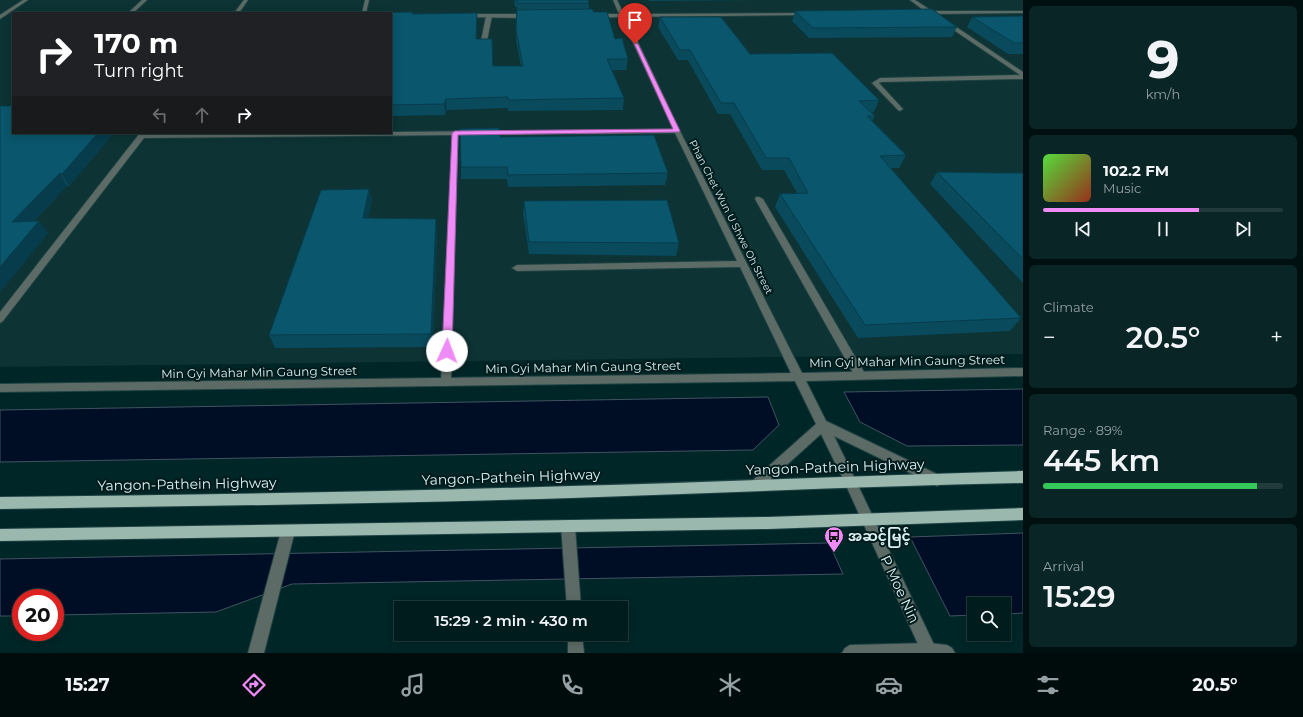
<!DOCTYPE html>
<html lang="en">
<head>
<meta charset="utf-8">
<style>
  body { margin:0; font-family:Montserrat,"Noto Sans Myanmar",sans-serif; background:#0a2526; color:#f1f3f6; height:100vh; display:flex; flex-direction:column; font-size:15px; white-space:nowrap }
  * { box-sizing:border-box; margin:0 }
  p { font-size:13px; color:#95a1a4 }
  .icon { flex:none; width:22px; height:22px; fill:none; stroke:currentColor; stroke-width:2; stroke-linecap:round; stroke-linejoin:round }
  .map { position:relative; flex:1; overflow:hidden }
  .side { display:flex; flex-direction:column; gap:6px; padding:6px; background:#000f10; width:280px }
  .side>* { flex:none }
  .guide { position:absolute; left:12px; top:12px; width:380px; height:122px; border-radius:0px; box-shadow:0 2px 10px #0003,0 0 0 1px #223a3b; background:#202124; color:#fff; overflow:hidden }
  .tools { position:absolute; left:967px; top:597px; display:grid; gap:8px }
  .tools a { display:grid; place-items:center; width:44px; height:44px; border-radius:0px; background:#001c1d; box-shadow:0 2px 10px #0003,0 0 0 1px #223a3b; font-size:20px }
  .speed { position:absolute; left:12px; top:589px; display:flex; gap:8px; font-size:20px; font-weight:700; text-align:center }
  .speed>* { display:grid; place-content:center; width:52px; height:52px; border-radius:50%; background:#001c1d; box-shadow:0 2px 10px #0003,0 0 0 1px #223a3b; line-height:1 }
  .speed .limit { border:6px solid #d22; background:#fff; color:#111 }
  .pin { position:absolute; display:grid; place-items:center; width:34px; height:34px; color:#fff; margin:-41px -17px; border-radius:50% 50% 50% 0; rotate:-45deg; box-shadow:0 0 4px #0007 }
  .pin .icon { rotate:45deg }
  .me { position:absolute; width:44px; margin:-22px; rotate:2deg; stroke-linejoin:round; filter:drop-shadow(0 0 3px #0008) }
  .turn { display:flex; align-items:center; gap:14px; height:84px; padding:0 16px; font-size:18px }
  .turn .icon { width:52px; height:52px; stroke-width:2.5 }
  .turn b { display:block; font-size:28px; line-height:34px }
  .lanes { display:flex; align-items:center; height:38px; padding:0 16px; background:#0003; justify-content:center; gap:20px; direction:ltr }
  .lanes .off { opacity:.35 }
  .big { font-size:30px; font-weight:600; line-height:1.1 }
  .side .tile { flex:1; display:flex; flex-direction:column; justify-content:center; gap:6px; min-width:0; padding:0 14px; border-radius:6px; background:#0a2526 }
  .side .dial { align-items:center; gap:0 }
  .dial b { font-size:52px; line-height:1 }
  .song { display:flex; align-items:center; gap:12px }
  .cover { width:48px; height:48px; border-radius:6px; background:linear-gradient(135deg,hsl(110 70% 55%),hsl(10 70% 35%)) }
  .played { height:4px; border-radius:2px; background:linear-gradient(90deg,#ef8bf6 65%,#223a3b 65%) }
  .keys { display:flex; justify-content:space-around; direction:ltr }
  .heat { display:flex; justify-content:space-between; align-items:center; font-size:22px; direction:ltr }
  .charge { height:6px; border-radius:3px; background:linear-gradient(90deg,#34c759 89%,#223a3b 0) }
  .trip { position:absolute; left:394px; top:601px; width:234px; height:40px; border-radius:0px; background:#001c1d; box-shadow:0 2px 10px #0003,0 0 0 1px #223a3b; font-weight:600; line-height:40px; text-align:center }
  .menu { display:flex; height:64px; justify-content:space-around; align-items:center; background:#000b0c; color:#95a1a4 }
  .menu .icon { width:28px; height:28px }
  .menu .on { color:#ef8bf6 }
  .menu b { font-size:18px; color:#f1f3f6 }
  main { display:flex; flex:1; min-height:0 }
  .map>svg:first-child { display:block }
  .built { fill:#0d3334; fill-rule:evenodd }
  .water { fill:#000e25; stroke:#425262 }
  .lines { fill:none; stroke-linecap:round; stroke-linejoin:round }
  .service-casing { stroke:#1f4243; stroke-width:2 }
  .minor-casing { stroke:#1f4243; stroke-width:2 }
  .tertiary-casing { stroke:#1f4243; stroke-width:2 }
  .primary-casing { stroke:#1f4243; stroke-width:2 }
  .service { fill:#5d6b66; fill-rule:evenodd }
  .minor { fill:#5d6b66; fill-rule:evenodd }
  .tertiary { fill:#5d6b66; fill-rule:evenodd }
  .primary { fill:#9ab8ae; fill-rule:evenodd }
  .wall { fill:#094a5d }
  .shaded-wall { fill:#073c4c }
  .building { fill:#0a566c; stroke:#073c4c }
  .route { fill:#ef8bf6; stroke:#9b5aa0 }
  .labels { text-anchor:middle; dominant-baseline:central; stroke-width:4; stroke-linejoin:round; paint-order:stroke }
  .far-street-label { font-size:10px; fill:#dceff0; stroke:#001b1c }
  .street-label { font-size:12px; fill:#dceff0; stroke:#001b1c }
  .near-street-label { font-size:14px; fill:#dceff0; stroke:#001b1c }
  .near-poi-label { font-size:14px; font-weight:bold; fill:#dceff0; stroke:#001b1c; text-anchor:start }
</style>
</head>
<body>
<main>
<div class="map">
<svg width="1023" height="653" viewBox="0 0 1023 653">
  <rect width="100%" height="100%" fill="#002627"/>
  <path class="built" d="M0,0H1023V354L0,367ZM13,13H391V133H13Z"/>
  <path class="water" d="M1023,389V445L907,446L860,422L844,392Z
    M768,397L779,425L753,450L0,462V410Z
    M1023,533V613L1004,614V604H974V615L950,616L910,537Z
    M829,543L843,574L292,584L216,612L55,615V598H21V616H0V559Z"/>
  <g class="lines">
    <g class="service-casing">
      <path id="service" d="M142,0H147L133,13H128Z
        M365,0H369L366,13H362Z
        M489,14L492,16L486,46L483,48L480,46L486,16Z
        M1023,75V79L881,82L879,83L902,108L903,109L900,111L898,110L872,83L880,78Z
        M455,131L458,133L451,382L450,385L446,386L442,385L441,382L452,133Z
        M756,197H759L763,199L864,372L865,375L864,378L860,379L856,378L755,199Z"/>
    </g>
    <g class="minor-casing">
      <path id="minor" d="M23,0H28L0,19V15Z
        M244,0H248L239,13H234Z
        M613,0H617L624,14L807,13L809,14L807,15L626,17L680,131L802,373L1023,368V376L806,381L826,421L941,476L943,480L941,484L937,486L933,484L834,436L856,481L854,485L850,487L846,485L821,434L760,489L756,491L752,489L750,485L752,481L816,424L795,381L0,392V384L791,373L740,267L517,271L512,268L517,265L737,261L675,133L144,138L3,321L0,323V312L140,133H391V132L673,129L621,17L595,18L592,16L595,14H619Z
        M910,0H915L932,11H1023V13L937,14L1023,72V77L930,14H923V12H926Z
        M465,14H529L532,16L529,18L463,17L462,16Z
        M568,520L573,522L575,526L581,608H567L561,526L563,522Z
        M288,525L293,527L295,531L264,653H248L281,531L283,527Z
        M568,634H582L584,653H568Z
        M929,643L947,645L952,648L955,653H842L845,648L850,645Z"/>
    </g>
    <g class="tertiary-casing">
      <path id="tertiary" d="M850,475L854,477L938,653H922L844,481L846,477Z"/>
    </g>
    <g class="primary-casing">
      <path id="primary" d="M1023,471V483C872,486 722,493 571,498C381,504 190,506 0,509V497C190,495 381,492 571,486C722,482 872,475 1023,471Z
        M1023,508V520L768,529L0,541V529L768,517Z"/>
    </g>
    <use href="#service" class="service"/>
    <use href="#minor" class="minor"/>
    <use href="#tertiary" class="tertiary"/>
    <use href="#primary" class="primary"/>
  </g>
  <path class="wall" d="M514,0H588L589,3V9L594,12L615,39L628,59L626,70H612L624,98L623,110L508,111V108L447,110L445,115L391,116V13L413,12V14L477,23V39L493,66H521L516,40L517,7H515Z
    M649,0H767L649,1Z
    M795,11L957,27L952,37L809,38L792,21Z
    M1023,16V54H1008L967,27L972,17Z
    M660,17L750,54L879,100L874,112H871L875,116L872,121L906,155L899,168H890L1021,318L1010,331L858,338L775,207L780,194L797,193L784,170H762L730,114H718L688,60H678L658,27Z
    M0,106L13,133H114L69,186H67L34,221H39L48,233L0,292Z
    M500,137L668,173L665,185L508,187L507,179H461V167Z
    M937,172L998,173H1023V283L930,184Z
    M369,189L372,201L368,218L437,231L433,347L275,348L269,335Z
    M524,201L679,243L676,256L529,254L523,213Z"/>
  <path class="shaded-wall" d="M477,13V23L476,50V39Z
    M446,99L447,110L445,115L444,104Z
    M98,133H114L69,186L62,174Z
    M60,173L67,186L21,234L12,222Z
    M369,189L372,201L366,231L363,218Z
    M436,219L437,231L433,347L431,334Z
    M39,221L48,233L0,292V267Z"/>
  <path class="building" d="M517,0H588L589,3H517Z
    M592,9L594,12H607L615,39L622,38L628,59H607L624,98L508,100V97L446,99L444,104L391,105V13H366L413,12L412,14L477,13L476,39H492L493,66H523L516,30L517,10Z
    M932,9L957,27L813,28L795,11Z
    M1023,16V43H1014L972,17Z
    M660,17H721L750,54L832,53L879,100L859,101L875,116H867L906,155L880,156L1021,318L865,325L780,194L808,193L789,158H766L734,103H721L690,50H680Z
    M0,106H13V133H98L62,174L60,173L12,222L39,221L0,267Z
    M499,128L500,137L654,135L668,173L508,175L507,167H461L460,129Z
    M937,172L998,173H1023V259Z
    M369,189L363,218L436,219L431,334L269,335L321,190Z
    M667,200L679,243L529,242L524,201Z"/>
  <path class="route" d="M634,43L638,44L680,131L679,132L458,135L452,351L450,354H444L442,351L452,133L455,131L673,129Z"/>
  <defs>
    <g id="bus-pin" transform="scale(1)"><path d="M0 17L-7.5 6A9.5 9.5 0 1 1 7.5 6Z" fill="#ef8bf6" stroke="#001b1c"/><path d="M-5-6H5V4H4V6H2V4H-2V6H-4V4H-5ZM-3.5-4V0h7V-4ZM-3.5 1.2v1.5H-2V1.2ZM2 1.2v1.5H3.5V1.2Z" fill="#111"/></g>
  </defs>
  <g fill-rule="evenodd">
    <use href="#bus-pin" x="834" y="536"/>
  </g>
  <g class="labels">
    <g class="far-street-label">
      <text transform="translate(731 217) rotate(63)">Phan Chet Wun U Shwe Oh Street</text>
    </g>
    <g class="street-label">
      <text transform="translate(907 361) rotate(-1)">Min Gyi Mahar Min Gaung Street</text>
      <text transform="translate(583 367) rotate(-1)">Min Gyi Mahar Min Gaung Street</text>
      <text transform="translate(259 372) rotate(-1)">Min Gyi Mahar Min Gaung Street</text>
    </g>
    <g class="near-street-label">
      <text transform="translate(835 467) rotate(-2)">Yangon-Pathein Highway</text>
      <text transform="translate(511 477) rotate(-2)">Yangon-Pathein Highway</text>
      <text transform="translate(187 484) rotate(-1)">Yangon-Pathein Highway</text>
      <text transform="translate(900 589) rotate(65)">P Moe Nin</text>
    </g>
    <g class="near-poi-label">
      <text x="848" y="536">အဆင့်မြင့်</text>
    </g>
  </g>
</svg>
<div class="tools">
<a><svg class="icon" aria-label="search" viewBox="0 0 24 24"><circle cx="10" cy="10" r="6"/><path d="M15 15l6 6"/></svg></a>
</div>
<div class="speed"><div class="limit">20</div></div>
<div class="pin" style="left:635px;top:44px;background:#d93025"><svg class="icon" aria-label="arrive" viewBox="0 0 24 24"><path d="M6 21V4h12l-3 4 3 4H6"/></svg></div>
<svg class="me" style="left:447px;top:351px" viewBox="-20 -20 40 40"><circle r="19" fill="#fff"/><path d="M0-13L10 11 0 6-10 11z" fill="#ef8bf6"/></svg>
<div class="trip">15:29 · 2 min · 430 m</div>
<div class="guide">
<div class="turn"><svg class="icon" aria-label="right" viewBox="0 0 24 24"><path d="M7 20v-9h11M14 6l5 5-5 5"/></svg><div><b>170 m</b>Turn right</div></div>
<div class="lanes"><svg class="icon off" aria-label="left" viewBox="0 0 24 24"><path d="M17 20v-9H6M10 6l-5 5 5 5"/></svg><svg class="icon off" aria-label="ahead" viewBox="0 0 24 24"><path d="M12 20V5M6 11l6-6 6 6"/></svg><svg class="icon" aria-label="right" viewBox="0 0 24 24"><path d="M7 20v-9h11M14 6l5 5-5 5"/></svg></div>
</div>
</div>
<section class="side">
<div class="tile dial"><b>9</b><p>km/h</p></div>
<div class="tile">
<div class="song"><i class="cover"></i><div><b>102.2 FM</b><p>Music</p></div></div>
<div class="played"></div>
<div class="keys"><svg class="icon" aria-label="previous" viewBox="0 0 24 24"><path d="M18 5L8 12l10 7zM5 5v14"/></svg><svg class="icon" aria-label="pause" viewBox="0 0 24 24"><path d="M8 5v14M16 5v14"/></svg><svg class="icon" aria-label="next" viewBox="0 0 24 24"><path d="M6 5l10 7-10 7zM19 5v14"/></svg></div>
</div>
<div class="tile"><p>Climate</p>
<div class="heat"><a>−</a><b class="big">20.5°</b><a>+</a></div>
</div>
<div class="tile"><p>Range · 89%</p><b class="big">445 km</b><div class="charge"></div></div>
<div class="tile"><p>Arrival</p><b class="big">15:29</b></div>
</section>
</main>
<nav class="menu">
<b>15:27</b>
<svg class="icon on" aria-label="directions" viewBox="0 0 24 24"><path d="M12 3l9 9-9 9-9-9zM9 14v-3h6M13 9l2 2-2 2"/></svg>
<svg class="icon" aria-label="music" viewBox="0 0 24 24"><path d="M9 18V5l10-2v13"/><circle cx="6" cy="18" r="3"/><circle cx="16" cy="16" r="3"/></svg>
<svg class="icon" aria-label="phone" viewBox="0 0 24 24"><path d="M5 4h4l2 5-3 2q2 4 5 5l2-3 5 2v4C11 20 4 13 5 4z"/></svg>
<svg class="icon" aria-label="climate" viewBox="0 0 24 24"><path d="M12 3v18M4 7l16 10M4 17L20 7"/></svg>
<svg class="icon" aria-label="car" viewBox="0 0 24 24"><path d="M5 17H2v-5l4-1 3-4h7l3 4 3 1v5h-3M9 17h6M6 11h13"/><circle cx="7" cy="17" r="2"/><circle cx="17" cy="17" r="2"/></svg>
<svg class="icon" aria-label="filters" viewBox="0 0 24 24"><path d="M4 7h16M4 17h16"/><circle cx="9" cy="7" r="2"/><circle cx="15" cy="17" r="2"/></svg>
<b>20.5°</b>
</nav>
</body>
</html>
